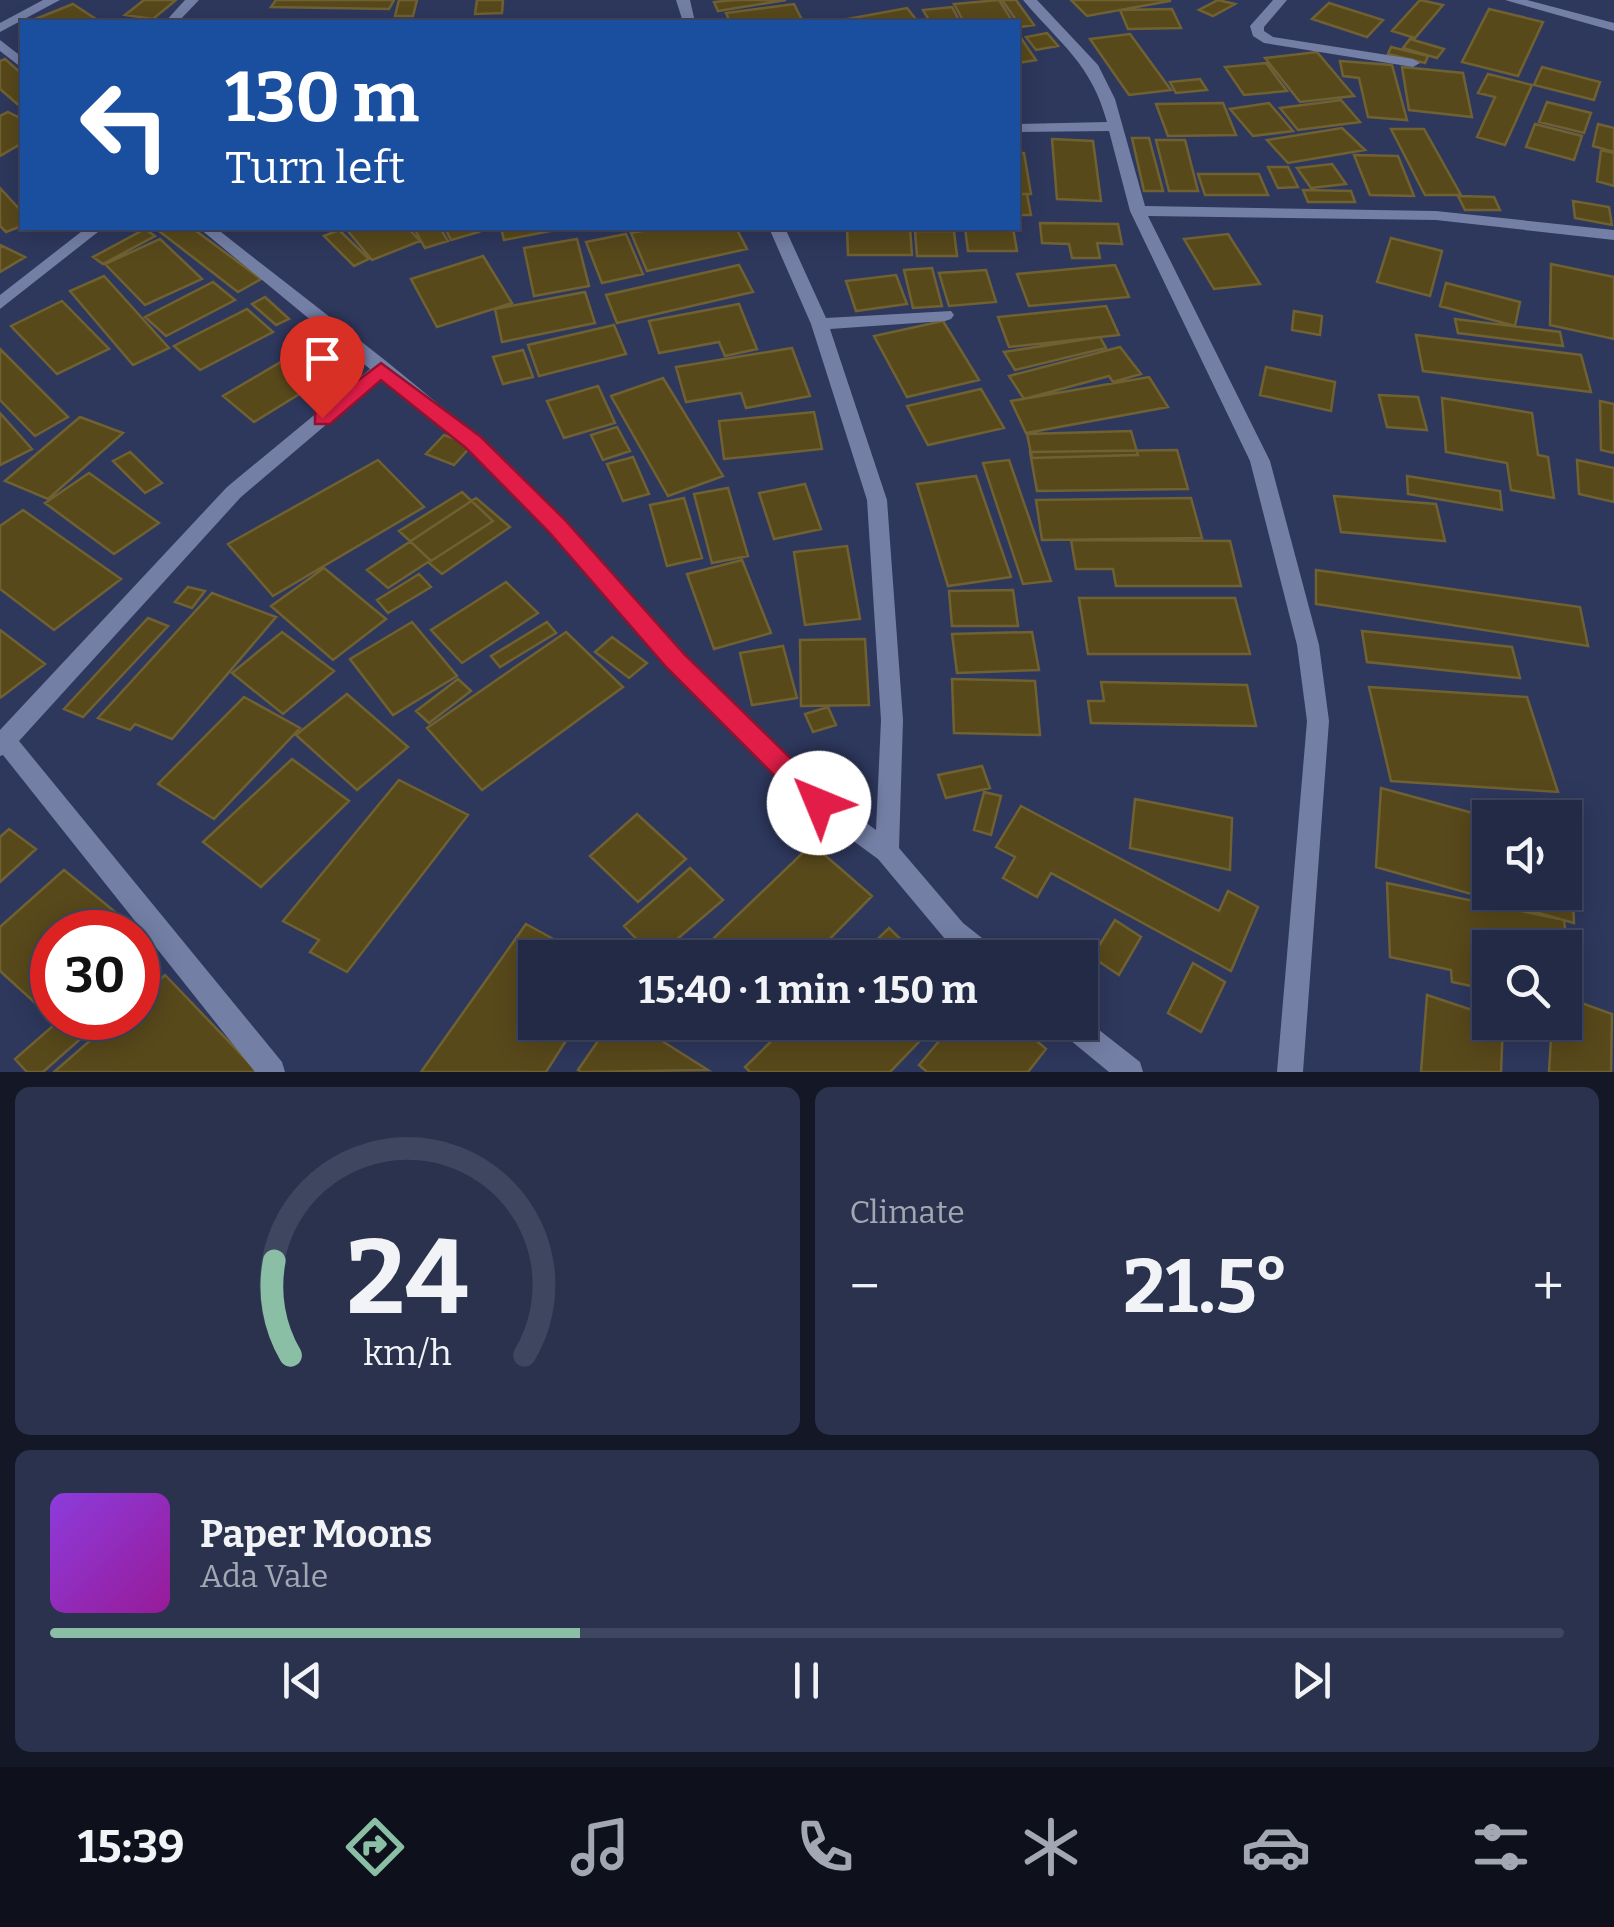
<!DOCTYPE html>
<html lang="en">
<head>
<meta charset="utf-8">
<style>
  body { margin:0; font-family:Bitter,serif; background:#2a324d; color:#f1f3f6; height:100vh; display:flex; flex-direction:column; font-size:38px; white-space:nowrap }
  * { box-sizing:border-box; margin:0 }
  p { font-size:32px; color:#a2a7b3 }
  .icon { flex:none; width:55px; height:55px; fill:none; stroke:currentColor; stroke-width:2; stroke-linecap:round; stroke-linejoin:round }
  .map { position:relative; height:1072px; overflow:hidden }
  .side { display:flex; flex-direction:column; gap:15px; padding:15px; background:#131726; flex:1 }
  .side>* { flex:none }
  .hud { position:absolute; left:20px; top:20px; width:1000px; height:210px; border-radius:0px; box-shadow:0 5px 25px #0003,0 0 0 2px #3f465f; background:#1a4fa0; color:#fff; overflow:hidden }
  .controls { position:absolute; left:1472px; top:800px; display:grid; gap:20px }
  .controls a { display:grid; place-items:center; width:110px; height:110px; border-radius:0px; background:#222a46; box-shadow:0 5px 25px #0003,0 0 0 2px #3f465f; font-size:50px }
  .speed { position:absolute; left:30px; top:910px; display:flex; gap:20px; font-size:50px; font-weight:700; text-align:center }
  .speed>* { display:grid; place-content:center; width:130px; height:130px; border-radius:50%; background:#222a46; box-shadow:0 5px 25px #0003,0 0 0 2px #3f465f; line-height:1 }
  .speed .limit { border:15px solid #d22; background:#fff; color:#111 }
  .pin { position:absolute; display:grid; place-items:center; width:85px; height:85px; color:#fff; margin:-102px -42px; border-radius:50% 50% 50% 0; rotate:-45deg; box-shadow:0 0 10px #0007 }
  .pin .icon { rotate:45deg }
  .me { position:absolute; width:110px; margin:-55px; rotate:315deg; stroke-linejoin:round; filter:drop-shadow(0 0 8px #0008) }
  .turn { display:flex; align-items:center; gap:35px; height:210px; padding:0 40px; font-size:45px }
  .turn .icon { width:130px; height:130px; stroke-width:2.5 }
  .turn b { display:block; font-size:70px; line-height:85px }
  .big { font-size:75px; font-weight:700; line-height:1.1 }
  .side .tile { flex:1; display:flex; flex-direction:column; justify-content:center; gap:15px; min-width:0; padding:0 35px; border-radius:15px; background:#2a324d }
  .side .dial { align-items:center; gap:0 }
  .dial svg { height:260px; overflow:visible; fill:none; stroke:#3f465f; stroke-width:7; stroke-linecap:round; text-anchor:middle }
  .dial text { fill:#f1f3f6; stroke:none }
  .song { display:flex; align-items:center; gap:30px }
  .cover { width:120px; height:120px; border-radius:15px; background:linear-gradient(135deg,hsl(270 70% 55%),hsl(300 70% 35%)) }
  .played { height:10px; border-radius:5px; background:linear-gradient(90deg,#8abfa5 35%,#3f465f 35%) }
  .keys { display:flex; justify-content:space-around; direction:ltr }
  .heat { display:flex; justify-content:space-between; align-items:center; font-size:55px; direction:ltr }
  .side .tiles { flex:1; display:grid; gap:15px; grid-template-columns:1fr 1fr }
  .tile:last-child { grid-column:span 2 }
  .trip { position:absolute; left:518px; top:940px; width:580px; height:100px; border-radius:0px; background:#222a46; box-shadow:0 5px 25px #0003,0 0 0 2px #3f465f; font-weight:700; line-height:100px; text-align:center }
  .tab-bar { display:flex; height:160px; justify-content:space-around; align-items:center; background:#0e111c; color:#a2a7b3 }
  .tab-bar .icon { width:70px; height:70px }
  .tab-bar .current { color:#8abfa5 }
  .tab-bar b { font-size:45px; color:#f1f3f6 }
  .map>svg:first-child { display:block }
  .building { fill:#58491b; stroke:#706133; stroke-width:2.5 }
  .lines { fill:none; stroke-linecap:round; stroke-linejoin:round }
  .street { fill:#747fa6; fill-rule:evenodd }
  .route { fill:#e11d48; stroke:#92132f; stroke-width:2.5 }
</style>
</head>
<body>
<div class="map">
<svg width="1614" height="1072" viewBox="0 0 1614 1072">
  <rect width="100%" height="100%" fill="#2e385d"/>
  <path class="building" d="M144,0H176L153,19L125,15Z
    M276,0H394L389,9L271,7Z
    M399,0H417L413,16H395Z
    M477,0H503L502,13L475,14Z
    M786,0L718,11L714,2L734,0Z
    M999,0L1013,22H964L954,4Z
    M1002,0H1016L1034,25L1021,27Z
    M1071,0H1170V1L1087,16Z
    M1218,0L1235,4L1213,16L1199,10Z
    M1420,0L1443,5L1415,38L1392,31Z
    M1329,3L1383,20L1367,37L1312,19Z
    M73,4L99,21L28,22Z
    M794,4L803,22H730L726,13Z
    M952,7L960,22H930L923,10Z
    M907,8L918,22H850L848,19Z
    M1172,9L1181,28L1128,29L1120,10Z
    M1489,9L1543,22L1518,76L1462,62Z
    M1047,33L1058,46L1036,50L1026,37Z
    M1130,34L1171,90L1129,95L1090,39Z
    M1021,38L1036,60L1018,63Z
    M1410,39L1444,49L1437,58L1403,48Z
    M1391,47L1428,56L1425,63L1388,54Z
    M1317,52L1354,96L1300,102L1265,58Z
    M5,59L22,74V108L0,89V61Z
    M1340,61L1392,65L1407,120L1368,117L1359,78L1343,76Z
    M1266,63L1287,91L1244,95L1225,67Z
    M1402,67L1463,73L1472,117L1409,110Z
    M1542,67L1600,82L1594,100L1534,85Z
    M1488,74L1532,85L1505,145L1477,137L1495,97L1478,93Z
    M1200,79L1207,90L1176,93L1170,82Z
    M1341,100L1360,122L1298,130L1280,108Z
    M1547,102L1591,113L1584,133L1539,122Z
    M1223,103L1236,135L1168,136L1156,104Z
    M1269,103L1293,131L1253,136L1230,109Z
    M8,112L22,119V143L0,156V116Z
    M1535,124L1582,136L1574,160L1526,147Z
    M1598,124L1614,128V152L1593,146Z
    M1342,128L1365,150L1288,163L1267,140Z
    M1391,129H1424L1461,195H1425Z
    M1132,138H1149L1163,191H1144Z
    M1052,139L1093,141L1101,201L1057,199Z
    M1156,140H1185L1198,191H1169Z
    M1601,150L1614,153V186L1597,181Z
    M1018,153H1024L1031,194H1018Z
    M1354,155L1398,156L1414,196L1370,195Z
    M1332,164L1346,184L1311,188L1297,168Z
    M1268,167H1288L1298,187L1278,188Z
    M1198,174H1259L1268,195H1205Z
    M0,188L22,212V226L6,232L0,226Z
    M1303,190L1351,191L1355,202H1308Z
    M1018,194H1027L1031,215H1018Z
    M1458,196L1494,197L1500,210H1465Z
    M1573,201L1609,207L1612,225L1575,218Z
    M1040,223L1118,224L1122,244L1097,243L1100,258H1072L1069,244L1042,243Z
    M166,228H192L261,279L238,292L159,231Z
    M354,228H408L420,241L372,260L347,230Z
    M414,228H440L448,241L425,248Z
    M445,228H477L479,232L451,240Z
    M501,228H561V229L504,240Z
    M659,228H736L747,249L647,271L631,233Z
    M847,228H910L912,255H848Z
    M965,228H1013L1017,251H968Z
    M145,229L155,236L103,264L93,257Z
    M339,230L369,259L354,266L324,236Z
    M915,231H954L957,256H917Z
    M626,234L643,274L602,283L586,242Z
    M1228,234L1260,284L1214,289L1184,239Z
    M1391,238L1442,251L1430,296L1377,282Z
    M160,239L202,279L145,305L105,264Z
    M577,239L589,286L534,296L524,248Z
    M0,245L25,257L0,272Z
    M483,256L512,303L437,327L411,279Z
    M1551,264L1614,277V339L1550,325Z
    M739,265L753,292L617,323L606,295Z
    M1115,265L1129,297L1029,306L1017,274Z
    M932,268L942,306L913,308L904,270Z
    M986,270L996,302L949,306L939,273Z
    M896,275L907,304L856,311L846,281Z
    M104,276L169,348L133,365L70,291Z
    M213,282L235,300L166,336L145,317Z
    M1446,283L1520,302L1515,326L1440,306Z
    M585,292L595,323L502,342L495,309Z
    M265,297L289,319L276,325L252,304Z
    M62,301L109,349L57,374L11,326Z
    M739,304L757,349L725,356L719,342L659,353L649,321Z
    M1106,306L1119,335L1009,347L998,317Z
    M247,309L273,332L200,370L174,346Z
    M1294,311L1322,316L1320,335L1292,330Z
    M1455,319L1560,332L1563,346L1458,333Z
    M943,321L979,380L907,397L874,336Z
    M614,325L626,354L539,376L528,345Z
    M1416,335L1581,355L1591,392L1423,371Z
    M1100,337L1106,348L1015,370L1004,352Z
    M313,343L345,366L254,422L223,396Z
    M1120,347L1141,374L1113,382L1109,376L1024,399L1009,376Z
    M792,348L810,396L746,408L741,393L686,402L676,367Z
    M0,349L68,417L35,436L0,400Z
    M523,350L533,377L503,384L493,357Z
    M1266,367L1335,382L1331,411L1260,395Z
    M1149,377L1168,407L1026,433L1011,401Z
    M663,378L723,476L668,496L611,396Z
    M598,386L615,423L564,438L547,401Z
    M981,389L1004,428L928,445L907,406Z
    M1379,395L1418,397L1427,430L1387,427Z
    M1442,398L1532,413L1538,455L1548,457L1554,498L1511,490L1507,463L1446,452Z
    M1600,401L1614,404V453L1601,450Z
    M814,412L822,449L724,459L719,421Z
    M0,413L32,449L0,465Z
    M80,417L123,433L48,499L5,481Z
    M617,427L630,451L603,460L591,435Z
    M1131,431L1138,455L1032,458L1027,434Z
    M444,435L472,445L454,465L426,454Z
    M1177,450L1188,489L1037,491L1030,452Z
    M130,452L162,483L145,493L113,461Z
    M633,457L649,494L623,501L607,464Z
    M378,460L424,507L273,596L228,544Z
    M1009,460L1051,581L1023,584L983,463Z
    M1577,460L1614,468V502L1579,494Z
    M89,473L159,523L114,554L45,503Z
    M976,476L1011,577L948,586L917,484Z
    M1407,476L1500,491L1502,510L1408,494Z
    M805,484L821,529L774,539L759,493Z
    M728,488L748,556L712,563L694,494Z
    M462,492L493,521L431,561L399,531Z
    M1334,496L1436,504L1445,541L1341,532Z
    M476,498L510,527L442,574L428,562L388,588L367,570Z
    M684,498L702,558L667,566L650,505Z
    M1191,498L1202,538L1042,540L1036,500Z
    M23,510L121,579L54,630L0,589V526Z
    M1071,540L1230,541L1241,586H1116L1113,569H1076Z
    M847,546L860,619L805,625L794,552Z
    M742,560L771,633L714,649L687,574Z
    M324,568L386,619L333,660L271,606Z
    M1316,570L1580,607L1588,646L1316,604Z
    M419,574L431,587L388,613L377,600Z
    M506,582L538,613L462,663L431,630Z
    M188,587L205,591L192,608L175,602Z
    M1013,590L1018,626H952L949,591Z
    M212,593L276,617L172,739L135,724L130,730L98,718Z
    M1079,598H1235L1250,654H1088Z
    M148,618L168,626L83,717L64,709Z
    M412,622L457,676L393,715L350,659Z
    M547,622L556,633L500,667L491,656Z
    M0,630L45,664L0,698Z
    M1362,631L1512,647L1520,678L1367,662Z
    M282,632L334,671L283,714L232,673Z
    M566,632L623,687L482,790L427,728Z
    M1032,632L1039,670L957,673L952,634Z
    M612,637L647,663L629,678L595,652Z
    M865,639L869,705L801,706L800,640Z
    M783,646L797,698L752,705L740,653Z
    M458,679L471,691L429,723L416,711Z
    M952,679L1035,681L1040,735L954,733Z
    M1101,682L1247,685L1256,726L1091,723L1088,701H1104Z
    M1369,687L1527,697L1558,792L1391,781Z
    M347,694L408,747L357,790L296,735Z
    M244,697L300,728L214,819L158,784Z
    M828,707L836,725L813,732L805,714Z
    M292,759L349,801L261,887L203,842Z
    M982,766L990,788L946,798L938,775Z
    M399,780L468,815L347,972L310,952L319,940L283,921Z
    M1381,788L1491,818L1490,892H1565V837L1570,839L1574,923L1376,867Z
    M984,792L1001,796L991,835L974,830Z
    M1135,799L1232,818L1230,870L1130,848Z
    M1021,806L1219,911L1228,891L1258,907L1231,971L1051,873L1037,897L1003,878L1015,857L996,847Z
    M637,814L686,859L638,902L590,856Z
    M9,829L36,849L0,882V837Z
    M812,844L872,896L811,958H693Z
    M690,868L723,900L655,958L624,926Z
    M64,870L142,934L138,939V932H52L53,1019L0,971V927Z
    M1387,883L1564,920L1574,997L1565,995V948H1490V990L1452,982L1451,970L1390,957Z
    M1115,920L1141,937L1119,975L1092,957Z
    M526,924L588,958H535V1022H578L546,1072H421Z
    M889,928L920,958H858Z
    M138,958L153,974L138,988Z
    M1193,963L1225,982L1201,1032L1168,1013Z
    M165,975L258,1072H54L116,1018H138V999Z
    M1427,995L1490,1016V1022H1503L1501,1072H1421Z
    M1565,997L1612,1014L1611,1072H1549L1552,1022H1565Z
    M62,1018H104L43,1072H27L15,1059Z
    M611,1022H632L708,1070L582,1072L578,1070Z
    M712,1022H746L729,1040Z
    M791,1022H938L890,1072H750L745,1067Z
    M955,1022H1015L1046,1049L1028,1072H927L919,1065Z"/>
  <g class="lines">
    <path class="street" d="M43,0H60L0,32V23Z
      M185,0H199L178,22H165Z
      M676,0H690L695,22H683Z
      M1023,0H1037L1098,65L1115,99L1145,206L1436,211L1614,230V240L1436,220L1148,216L1270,461L1319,645L1329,721L1303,1072H1277L1307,721L1297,645L1250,461L1130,211L1109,131L1018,132V124L1107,122C1091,63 1060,44 1023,0Z
      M1273,0H1287L1264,27V31L1273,37L1413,59L1420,63L1413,67L1264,43L1253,36L1250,26Z
      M1505,0H1527L1614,23V31Z
      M0,40L22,57V68L0,51Z
      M86,228H103L0,309V295Z
      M199,228H216C334,322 460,411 564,521C665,627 755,745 876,830L881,720L867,500L811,324L769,228H785L826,318L951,311L954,315L951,319L945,321L830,329L887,500L903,720L899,848L963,923L996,949L1000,958H967L945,939L878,859L811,810L667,667L550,531L466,448L381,378L241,497L19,741L282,1062L285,1072H255L3,755L0,756V730L227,487L370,369Z
      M1080,1015L1140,1062L1143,1072H1109L1059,1031L1055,1022H1080Z"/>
  </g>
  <path class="route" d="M381,363L481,437L565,520L684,654L828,795L832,803L828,811H810L667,668L549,532L466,448L381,380L330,424H315V413Z"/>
</svg>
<div class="controls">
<a><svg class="icon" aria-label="sound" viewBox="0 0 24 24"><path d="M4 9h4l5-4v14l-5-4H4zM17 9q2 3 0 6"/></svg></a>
<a><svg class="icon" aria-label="search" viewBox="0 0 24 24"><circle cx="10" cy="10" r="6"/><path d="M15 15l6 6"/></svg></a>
</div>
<div class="speed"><div class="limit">30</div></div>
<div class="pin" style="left:322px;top:418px;background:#d93025"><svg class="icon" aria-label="arrive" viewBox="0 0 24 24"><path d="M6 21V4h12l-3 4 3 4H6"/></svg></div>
<svg class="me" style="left:819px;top:803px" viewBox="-20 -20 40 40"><circle r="19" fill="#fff"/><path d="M0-13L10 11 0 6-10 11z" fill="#e11d48"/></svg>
<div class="trip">15:40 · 1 min · 150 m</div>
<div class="hud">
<div class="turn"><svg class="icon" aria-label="left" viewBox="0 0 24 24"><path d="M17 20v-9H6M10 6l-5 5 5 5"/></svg><div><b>130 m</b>Turn left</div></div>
</div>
</div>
<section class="side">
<div class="tiles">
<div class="tile dial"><svg viewBox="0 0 100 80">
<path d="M14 69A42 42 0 1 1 86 69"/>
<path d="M14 69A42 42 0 0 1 9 40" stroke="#8abfa5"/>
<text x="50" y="56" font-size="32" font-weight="700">24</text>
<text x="50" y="72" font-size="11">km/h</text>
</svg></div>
<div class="tile"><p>Climate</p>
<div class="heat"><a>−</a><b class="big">21.5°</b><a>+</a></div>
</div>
<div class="tile">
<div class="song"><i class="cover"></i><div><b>Paper Moons</b><p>Ada Vale</p></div></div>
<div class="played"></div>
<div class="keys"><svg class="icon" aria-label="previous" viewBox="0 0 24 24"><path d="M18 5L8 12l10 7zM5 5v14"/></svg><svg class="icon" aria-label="pause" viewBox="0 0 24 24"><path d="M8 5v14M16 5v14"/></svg><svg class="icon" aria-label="next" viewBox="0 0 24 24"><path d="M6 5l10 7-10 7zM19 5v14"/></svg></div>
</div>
</div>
</section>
<nav class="tab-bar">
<b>15:39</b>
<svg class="icon current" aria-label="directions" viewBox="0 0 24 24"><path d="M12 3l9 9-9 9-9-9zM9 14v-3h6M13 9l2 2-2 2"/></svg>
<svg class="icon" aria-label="music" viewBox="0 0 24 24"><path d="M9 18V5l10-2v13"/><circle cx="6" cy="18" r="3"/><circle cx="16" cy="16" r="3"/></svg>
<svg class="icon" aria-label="phone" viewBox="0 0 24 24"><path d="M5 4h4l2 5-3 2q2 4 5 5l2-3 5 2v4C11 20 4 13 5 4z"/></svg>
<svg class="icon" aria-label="climate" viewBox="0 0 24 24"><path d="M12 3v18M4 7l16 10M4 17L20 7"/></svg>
<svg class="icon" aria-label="car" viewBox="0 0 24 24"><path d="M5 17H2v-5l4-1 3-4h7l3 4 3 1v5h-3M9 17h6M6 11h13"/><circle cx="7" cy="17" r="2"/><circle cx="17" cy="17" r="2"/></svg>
<svg class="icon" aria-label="filters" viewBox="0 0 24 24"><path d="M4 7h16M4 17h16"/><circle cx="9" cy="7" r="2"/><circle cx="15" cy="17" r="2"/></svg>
</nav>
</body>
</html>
